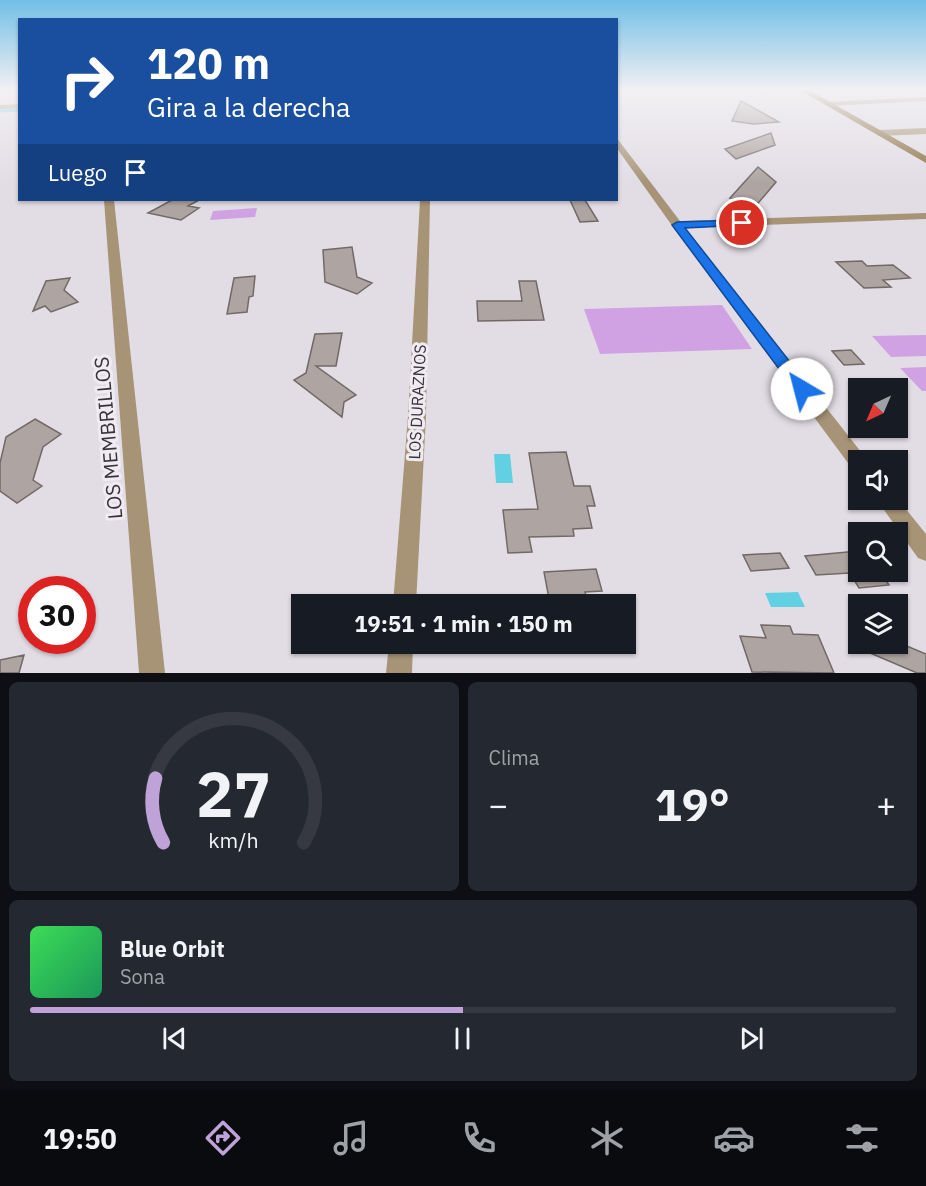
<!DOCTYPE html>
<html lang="es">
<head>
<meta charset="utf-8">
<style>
  body { margin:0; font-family:"IBM Plex Sans",sans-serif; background:#242831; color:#f1f3f6; height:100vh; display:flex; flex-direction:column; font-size:22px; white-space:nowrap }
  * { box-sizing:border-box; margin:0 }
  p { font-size:20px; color:#9ea1a6 }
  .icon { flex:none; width:33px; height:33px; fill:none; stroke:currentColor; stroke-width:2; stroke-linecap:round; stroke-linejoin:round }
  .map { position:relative; height:673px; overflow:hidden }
  .panel { display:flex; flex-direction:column; gap:9px; padding:9px; background:#0d0f14; flex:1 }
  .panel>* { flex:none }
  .hud { position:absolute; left:18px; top:18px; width:600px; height:183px; border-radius:0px; box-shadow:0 2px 4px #0004; background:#1a4fa0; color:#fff; overflow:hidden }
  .needle { width:39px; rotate:224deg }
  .fabs { position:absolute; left:848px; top:378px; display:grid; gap:12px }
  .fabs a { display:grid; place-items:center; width:60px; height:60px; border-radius:0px; background:#171b24; box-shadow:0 2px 4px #0004; font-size:30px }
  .speed { position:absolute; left:18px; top:576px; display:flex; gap:12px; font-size:30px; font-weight:700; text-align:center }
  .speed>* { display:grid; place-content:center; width:78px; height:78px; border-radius:50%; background:#171b24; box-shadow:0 2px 4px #0004; line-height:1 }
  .speed .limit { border:9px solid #d22; background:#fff; color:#111 }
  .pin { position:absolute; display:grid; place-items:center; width:51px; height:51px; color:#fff; margin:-26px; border:3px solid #fff; border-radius:50%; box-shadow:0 2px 6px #0007 }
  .me { position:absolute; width:66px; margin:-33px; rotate:323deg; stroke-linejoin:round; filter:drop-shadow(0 0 4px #0008) }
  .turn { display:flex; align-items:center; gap:21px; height:126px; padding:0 30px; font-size:27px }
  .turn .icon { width:78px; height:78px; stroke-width:2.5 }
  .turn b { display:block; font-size:42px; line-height:51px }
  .then { display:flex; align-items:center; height:57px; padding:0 30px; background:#0003; gap:12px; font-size:22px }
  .big { font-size:45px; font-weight:700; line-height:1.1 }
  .panel .card { flex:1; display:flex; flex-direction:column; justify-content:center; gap:9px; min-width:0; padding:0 21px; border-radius:9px; background:#242831 }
  .panel .dial { align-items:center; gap:0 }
  .dial svg { height:156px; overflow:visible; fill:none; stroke:#363941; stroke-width:7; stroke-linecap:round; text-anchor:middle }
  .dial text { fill:#f1f3f6; stroke:none }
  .song { display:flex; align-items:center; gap:18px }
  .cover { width:72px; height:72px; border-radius:9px; background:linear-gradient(135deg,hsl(130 70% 55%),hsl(150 70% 35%)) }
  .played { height:6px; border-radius:3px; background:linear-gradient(90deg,#bfa2d7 50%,#363941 50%) }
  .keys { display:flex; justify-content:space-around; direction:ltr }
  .heat { display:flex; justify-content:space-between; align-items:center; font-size:33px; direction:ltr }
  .panel .tiles { flex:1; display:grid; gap:9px; grid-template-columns:1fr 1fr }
  .card:last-child { grid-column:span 2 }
  .trip { position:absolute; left:291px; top:594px; width:345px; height:60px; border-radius:0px; background:#171b24; box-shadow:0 2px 4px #0004; font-weight:700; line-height:60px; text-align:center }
  .tabs { display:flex; height:96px; justify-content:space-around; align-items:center; background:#090b0e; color:#9ea1a6 }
  .tabs .icon { width:42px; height:42px }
  .tabs .current { color:#bfa2d7 }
  .tabs b { font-size:27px; color:#f1f3f6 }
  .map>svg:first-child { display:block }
  .green { fill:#d0a2e4 }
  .water { fill:#61d0e3 }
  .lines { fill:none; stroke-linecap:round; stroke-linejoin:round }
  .stream { stroke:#61d0e3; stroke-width:3 }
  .building { fill:#aea5a2; stroke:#726967; stroke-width:1.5 }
  .street { fill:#a79477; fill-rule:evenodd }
  .secondary { fill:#8b7043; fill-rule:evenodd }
  .route { fill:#1a73e8; stroke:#114b97; stroke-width:1.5 }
  .labels { text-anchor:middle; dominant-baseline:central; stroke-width:6; stroke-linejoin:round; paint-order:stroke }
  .street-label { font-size:16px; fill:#363437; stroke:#f0ebf2 }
  .near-street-label { font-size:20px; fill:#363437; stroke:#f0ebf2 }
</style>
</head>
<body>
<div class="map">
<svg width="926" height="673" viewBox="0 0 926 673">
  <rect width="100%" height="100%" fill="#e2dde5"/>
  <path class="green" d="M257,208L255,217L210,220L213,211Z
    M722,305L752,349L600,354L584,309Z
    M926,335V356L891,357L872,336Z
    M926,367V391H922L900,368Z"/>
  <path class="water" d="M494,454H510L513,483H496Z
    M798,592L805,607H771L765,593Z"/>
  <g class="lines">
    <path class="stream" d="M0,111L20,110"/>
  </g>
  <path class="building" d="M741,101L779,122L753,124L732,121Z
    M771,133L775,145L736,159L725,149Z
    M758,167L776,182L754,208L733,203L735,199L730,198Z
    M172,200H199L188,206L199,208L181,220L148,213Z
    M570,200H585L598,221L580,222Z
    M352,247L357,277L372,283L357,294L325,282L323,250Z
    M862,261L867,266L893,265L910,278L883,280L891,287L864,288L836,262Z
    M255,276L253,296L249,297L247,312L227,314L234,278Z
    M70,278L64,290L78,302L51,312L45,306L33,311L46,281Z
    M519,281H536L544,320L478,321L477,301H522Z
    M342,333L336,366H316L356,395L344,402L342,417L294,380L306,373L315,334Z
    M851,350L864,364L844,365L832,351Z
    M35,419L61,434L43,447L33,480L42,486L17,503L0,491V463L6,437Z
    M566,452L574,486H590L595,506H587L592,528L573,529L574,536L529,537L532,552L508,553L503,510L538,509L529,453Z
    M858,551V572H880L889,585L859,588L850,573L816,575L805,556Z
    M780,553L789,568L751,571L743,555Z
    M596,569L602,591L585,592L588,604H550L544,572Z
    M761,625L790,626L793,634L818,635L834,673L752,672L740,636L766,638Z
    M849,644H902L926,654V673H917Z
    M24,655L19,673H0V660Z"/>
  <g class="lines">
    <path class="street" d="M926,97V101L828,106L824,104L828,102Z
      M20,104V108L0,109V105Z
      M926,128V134L879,136L875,133L879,130Z
      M616,137L680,221L926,213V219L685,228L865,457L867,460H858V469L851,467L673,227L616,147Z
      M104,200H114L165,673H139Z
      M420,200H430L426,416L416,604H393L408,416Z
      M897,498L926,534V561L918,558L877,500Z
      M389,644H413L412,673H386Z"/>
    <path class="secondary" d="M798,89H807L926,156V163Z"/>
  </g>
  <linearGradient id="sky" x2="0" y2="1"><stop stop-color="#72bfe6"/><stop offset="0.49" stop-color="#f2f0f3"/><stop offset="1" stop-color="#f2f0f3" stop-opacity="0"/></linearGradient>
  <rect width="926" height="183" fill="url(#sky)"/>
  <path class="route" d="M742,220L745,221V225L685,228L808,385L810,389L808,393H797L672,225L677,222Z"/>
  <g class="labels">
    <g class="street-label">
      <text transform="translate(417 402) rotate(-87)">LOS DURAZNOS</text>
    </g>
    <g class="near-street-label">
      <text transform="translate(108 438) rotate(-95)">LOS MEMBRILLOS</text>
    </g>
  </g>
</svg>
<div class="fabs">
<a><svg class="needle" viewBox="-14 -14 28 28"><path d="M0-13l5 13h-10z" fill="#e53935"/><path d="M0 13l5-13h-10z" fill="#9ea1a6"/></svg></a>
<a><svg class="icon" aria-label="sound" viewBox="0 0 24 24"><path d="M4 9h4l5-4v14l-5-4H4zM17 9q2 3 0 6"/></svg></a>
<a><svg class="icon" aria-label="search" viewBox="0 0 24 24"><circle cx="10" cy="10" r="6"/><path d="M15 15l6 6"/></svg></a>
<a><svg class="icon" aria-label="layers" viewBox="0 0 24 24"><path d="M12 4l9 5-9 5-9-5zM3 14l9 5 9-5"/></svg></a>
</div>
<div class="speed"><div class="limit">30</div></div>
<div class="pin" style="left:742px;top:223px;background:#d93025"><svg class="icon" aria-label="arrive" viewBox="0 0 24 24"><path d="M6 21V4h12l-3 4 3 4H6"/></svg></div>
<svg class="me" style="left:802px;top:389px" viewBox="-20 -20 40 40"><circle r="19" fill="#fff"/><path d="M0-13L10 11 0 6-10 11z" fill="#1a73e8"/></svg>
<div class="trip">19:51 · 1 min · 150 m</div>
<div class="hud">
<div class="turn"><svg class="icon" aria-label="right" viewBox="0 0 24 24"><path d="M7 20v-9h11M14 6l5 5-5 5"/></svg><div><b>120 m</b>Gira a la derecha</div></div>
<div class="then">Luego<svg class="icon" aria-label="arrive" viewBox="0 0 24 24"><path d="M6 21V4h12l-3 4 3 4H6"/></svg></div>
</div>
</div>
<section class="panel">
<div class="tiles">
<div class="card dial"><svg viewBox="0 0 100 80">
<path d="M14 69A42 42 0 1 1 86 69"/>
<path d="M14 69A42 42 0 0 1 10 36" stroke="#bfa2d7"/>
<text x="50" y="56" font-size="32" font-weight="700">27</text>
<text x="50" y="72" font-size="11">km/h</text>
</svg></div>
<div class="card"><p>Clima</p>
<div class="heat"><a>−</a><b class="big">19°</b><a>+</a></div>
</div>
<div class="card">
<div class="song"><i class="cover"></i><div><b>Blue Orbit</b><p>Sona</p></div></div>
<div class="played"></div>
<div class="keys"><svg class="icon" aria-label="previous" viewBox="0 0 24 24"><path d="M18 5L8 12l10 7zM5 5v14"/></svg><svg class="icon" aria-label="pause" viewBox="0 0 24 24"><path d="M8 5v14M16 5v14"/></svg><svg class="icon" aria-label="next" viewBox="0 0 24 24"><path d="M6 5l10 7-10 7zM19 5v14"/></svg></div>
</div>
</div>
</section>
<nav class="tabs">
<b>19:50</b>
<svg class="icon current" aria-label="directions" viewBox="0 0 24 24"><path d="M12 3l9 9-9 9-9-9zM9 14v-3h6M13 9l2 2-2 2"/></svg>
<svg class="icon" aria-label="music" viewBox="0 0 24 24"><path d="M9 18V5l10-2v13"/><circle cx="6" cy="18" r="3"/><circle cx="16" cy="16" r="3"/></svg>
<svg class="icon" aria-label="phone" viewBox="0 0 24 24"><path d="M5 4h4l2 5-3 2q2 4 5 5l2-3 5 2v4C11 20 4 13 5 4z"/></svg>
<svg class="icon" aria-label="climate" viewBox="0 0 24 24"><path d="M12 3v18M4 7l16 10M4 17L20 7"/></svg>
<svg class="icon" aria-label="car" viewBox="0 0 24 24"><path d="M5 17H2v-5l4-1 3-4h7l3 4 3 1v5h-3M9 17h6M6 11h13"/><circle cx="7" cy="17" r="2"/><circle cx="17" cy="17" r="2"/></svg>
<svg class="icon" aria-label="filters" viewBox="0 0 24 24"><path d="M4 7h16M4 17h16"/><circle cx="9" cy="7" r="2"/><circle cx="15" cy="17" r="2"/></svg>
</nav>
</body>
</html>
